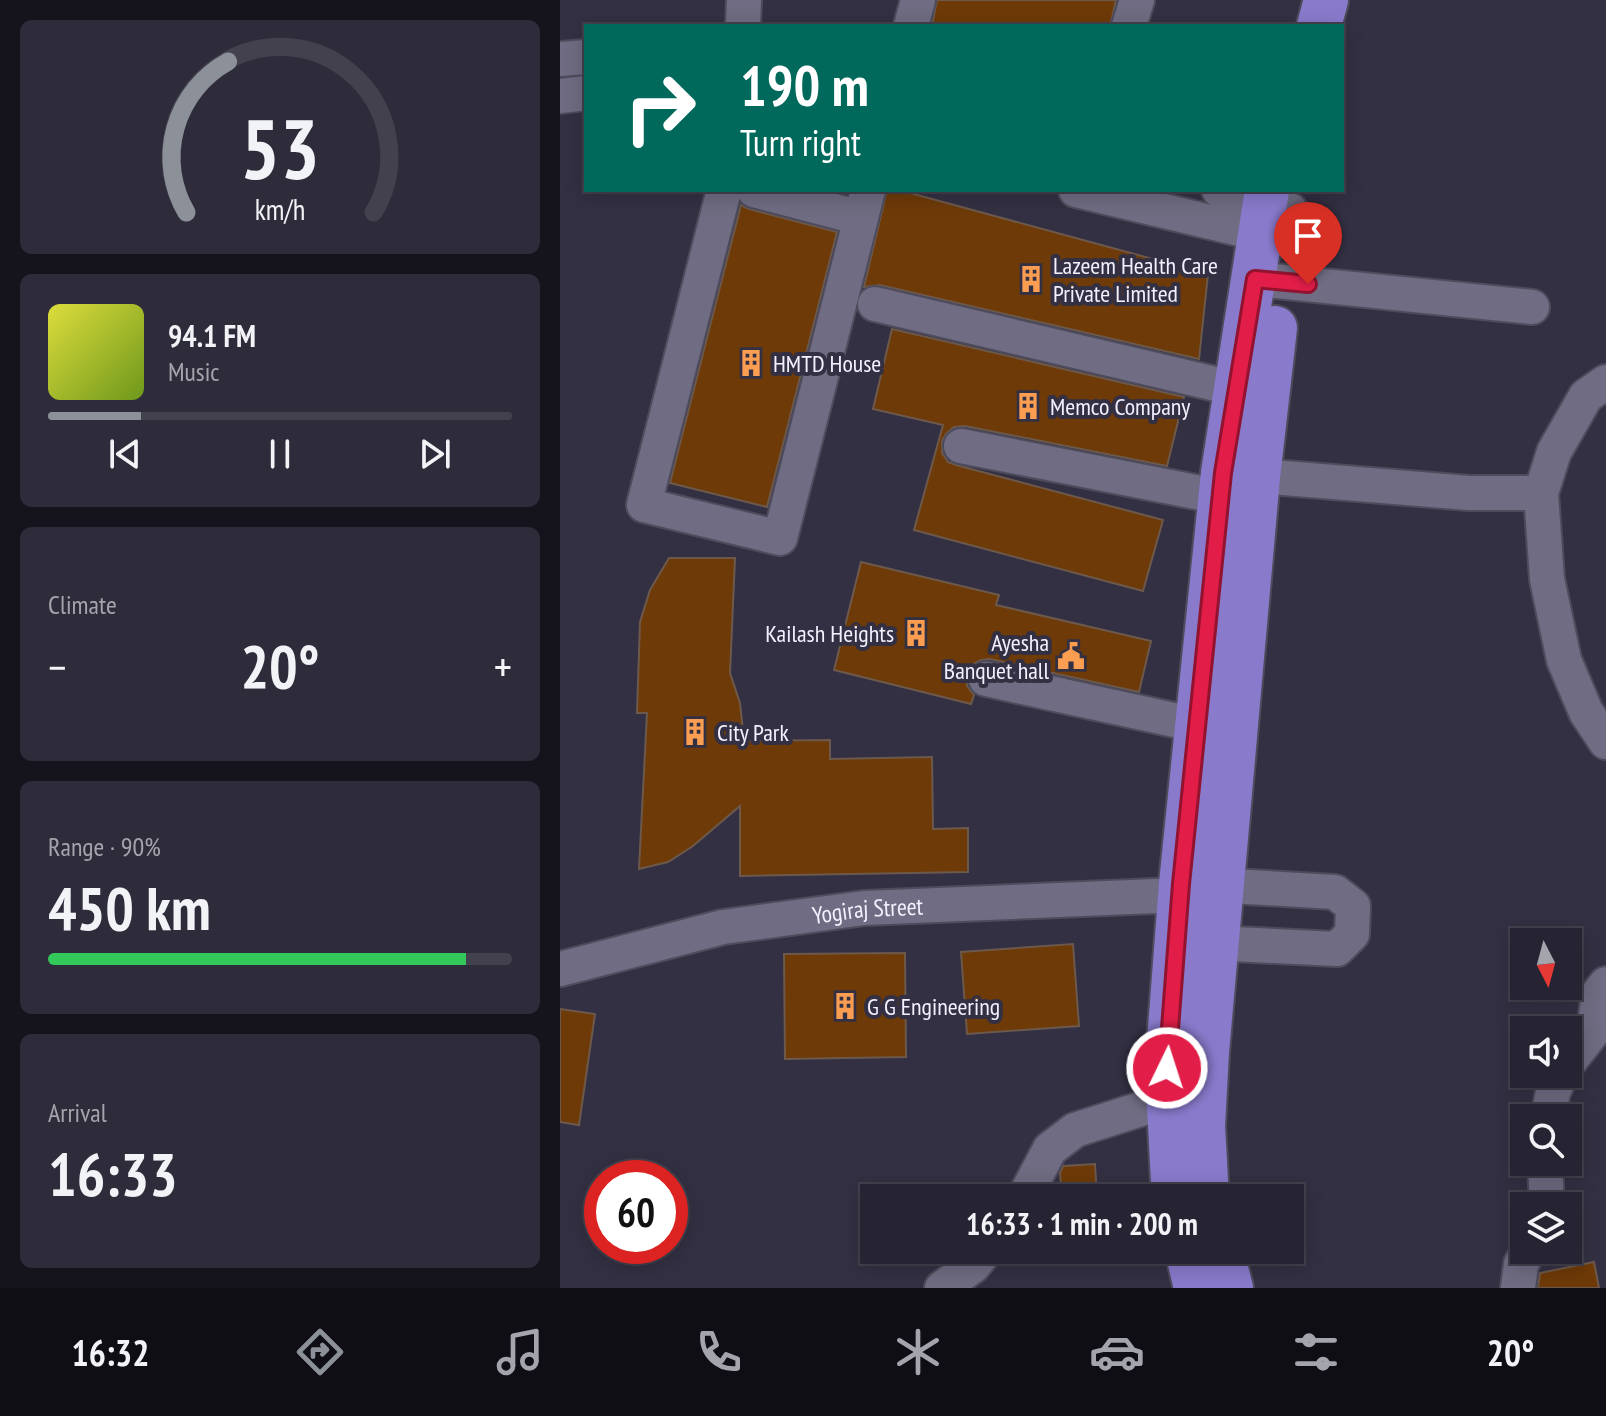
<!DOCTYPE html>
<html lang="en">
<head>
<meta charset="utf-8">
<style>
  body { margin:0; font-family:"PT Sans Narrow",sans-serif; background:#2e2c3a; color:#f1f3f6; height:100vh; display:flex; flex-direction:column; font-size:30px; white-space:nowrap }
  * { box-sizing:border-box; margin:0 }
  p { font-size:26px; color:#a4a4ac }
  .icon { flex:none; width:44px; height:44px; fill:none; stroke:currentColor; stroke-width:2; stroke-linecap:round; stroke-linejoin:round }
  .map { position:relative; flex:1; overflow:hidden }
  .panel { display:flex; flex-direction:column; gap:20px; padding:20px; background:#15141c; width:560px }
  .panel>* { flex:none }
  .banner { position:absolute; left:24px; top:24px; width:760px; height:168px; border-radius:0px; box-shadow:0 4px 20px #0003,0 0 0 2px #42414d; background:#00695c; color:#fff; overflow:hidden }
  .needle { width:52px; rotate:174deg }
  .fabs { position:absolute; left:950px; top:928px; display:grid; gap:16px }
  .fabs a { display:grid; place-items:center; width:72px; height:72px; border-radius:0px; background:#262432; box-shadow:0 4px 20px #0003,0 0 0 2px #42414d; font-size:40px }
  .speed { position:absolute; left:24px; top:1160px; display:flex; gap:16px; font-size:40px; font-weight:700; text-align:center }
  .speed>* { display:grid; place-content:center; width:104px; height:104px; border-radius:50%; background:#262432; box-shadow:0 4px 20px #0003,0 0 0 2px #42414d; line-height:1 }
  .speed .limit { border:12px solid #d22; background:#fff; color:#111 }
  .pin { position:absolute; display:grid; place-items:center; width:68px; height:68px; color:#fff; margin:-82px -34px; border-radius:50% 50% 50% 0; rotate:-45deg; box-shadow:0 0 8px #0007 }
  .pin .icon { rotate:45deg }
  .me { position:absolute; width:88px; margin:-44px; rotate:4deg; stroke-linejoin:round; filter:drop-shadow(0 0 6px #0008) }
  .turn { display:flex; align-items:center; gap:28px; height:168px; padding:0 24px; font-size:36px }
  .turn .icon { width:104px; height:104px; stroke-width:2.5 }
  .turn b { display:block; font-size:56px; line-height:68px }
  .big { font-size:60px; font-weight:700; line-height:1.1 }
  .panel .tile { flex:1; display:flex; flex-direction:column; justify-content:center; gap:12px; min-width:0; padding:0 28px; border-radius:12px; background:#2e2c3a }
  .panel .dial { align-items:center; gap:0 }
  .dial svg { height:208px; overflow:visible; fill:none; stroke:#42414d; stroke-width:7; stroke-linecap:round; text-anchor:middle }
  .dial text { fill:#f1f3f6; stroke:none }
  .song { display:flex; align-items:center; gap:24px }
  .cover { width:96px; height:96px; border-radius:12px; background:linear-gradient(135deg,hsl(60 70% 55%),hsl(80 70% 35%)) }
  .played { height:8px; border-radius:4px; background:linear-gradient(90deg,#8c9099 20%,#42414d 20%) }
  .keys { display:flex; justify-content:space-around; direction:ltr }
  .heat { display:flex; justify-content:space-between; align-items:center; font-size:44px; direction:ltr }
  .charge { height:12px; border-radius:6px; background:linear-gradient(90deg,#34c759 90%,#42414d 0) }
  .trip { position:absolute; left:300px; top:1184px; width:444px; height:80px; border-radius:0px; background:#262432; box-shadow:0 4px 20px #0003,0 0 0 2px #42414d; font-weight:700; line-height:80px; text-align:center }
  .tab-bar { display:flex; height:128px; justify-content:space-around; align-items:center; background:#0f0e14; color:#a4a4ac }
  .tab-bar .icon { width:56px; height:56px }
  .tab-bar .current { color:#8c9099 }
  .tab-bar b { font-size:36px; color:#f1f3f6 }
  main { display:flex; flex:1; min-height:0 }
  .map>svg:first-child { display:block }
  .building { fill:#6e3a08; stroke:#6d594b; stroke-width:2 }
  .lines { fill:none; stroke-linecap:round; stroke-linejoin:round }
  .minor-casing { stroke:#4e4c5c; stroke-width:38 }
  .major-casing { stroke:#4e4c5c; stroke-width:48 }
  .minor { stroke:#6f6c83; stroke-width:34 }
  .major { stroke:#8a7acc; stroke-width:44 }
  .route-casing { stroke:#92132f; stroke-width:20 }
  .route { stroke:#e11d48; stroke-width:14 }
  .labels { text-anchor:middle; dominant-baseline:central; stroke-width:8; stroke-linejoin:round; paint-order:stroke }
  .poi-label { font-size:24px; fill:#f3f1fe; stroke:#333043; text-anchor:start }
  .street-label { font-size:24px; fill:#f3f1fe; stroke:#333043 }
</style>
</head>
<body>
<main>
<section class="panel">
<div class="tile dial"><svg viewBox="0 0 100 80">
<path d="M14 69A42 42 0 1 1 86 69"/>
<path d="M14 69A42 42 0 0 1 30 11" stroke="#8c9099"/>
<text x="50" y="56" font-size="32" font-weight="700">53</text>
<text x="50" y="72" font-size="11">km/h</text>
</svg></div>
<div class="tile">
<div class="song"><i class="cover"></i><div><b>94.1 FM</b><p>Music</p></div></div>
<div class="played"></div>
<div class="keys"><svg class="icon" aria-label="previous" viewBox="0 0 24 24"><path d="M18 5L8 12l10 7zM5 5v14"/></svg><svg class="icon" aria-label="pause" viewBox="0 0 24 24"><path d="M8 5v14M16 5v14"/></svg><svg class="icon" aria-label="next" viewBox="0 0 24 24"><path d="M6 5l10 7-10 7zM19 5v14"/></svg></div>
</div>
<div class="tile"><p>Climate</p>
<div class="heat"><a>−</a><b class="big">20°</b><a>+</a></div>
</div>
<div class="tile"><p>Range · 90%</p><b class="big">450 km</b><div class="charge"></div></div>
<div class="tile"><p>Arrival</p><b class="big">16:33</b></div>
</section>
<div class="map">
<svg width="1046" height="1288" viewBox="0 0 1046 1288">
  <rect width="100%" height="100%" fill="#333043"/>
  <path class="building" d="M377,0H556L550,26H372Z
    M327,190H339L648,274L639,359L320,285L304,287Z
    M181,205L189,209L277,232L207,507L110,483Z
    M332,329L624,397L607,466L405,426L394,427L386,434L382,441V453L388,462L396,465L603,520L583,591L354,530L383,425L313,409Z
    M109,558H175L170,673L180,703L184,741L270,740V759L372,757L373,829L408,828V872L180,876V806L133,846L108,862L79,869L87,713H77L80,622L90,590Z
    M301,562L439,595L436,605L591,641L579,692L430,659L421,660L412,665L407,674V686L414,695L411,704L274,670Z
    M513,944L519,1026L407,1034L401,952Z
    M345,953L346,1057L225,1059L224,954Z
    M0,1009L35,1014L19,1125L0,1122Z
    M535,1164L537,1198H502L500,1173L503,1166Z
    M1034,1262L1039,1288H978L980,1273Z"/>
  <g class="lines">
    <g class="minor-casing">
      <g id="minor">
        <path d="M183,26L184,0"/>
        <path d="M351,26L358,0"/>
        <path d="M569,26L577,0"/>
        <path d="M0,59L26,57"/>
        <path d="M0,96L26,93"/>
        <path d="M164,190L84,505L220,538L308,190"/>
        <path d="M194,190L301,218"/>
        <path d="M516,190L726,240"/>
        <path d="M659,190L730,210"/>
        <path d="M695,279L972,307"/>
        <path d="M315,304L677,389"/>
        <path d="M1046,382L1026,396L994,452L981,493L987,579L1004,660L1026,712L1046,742"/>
        <path d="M401,446L661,497"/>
        <path d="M675,474L909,493H981"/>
        <path d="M426,679L637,725"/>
        <path d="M632,942L777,949L792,934L793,906L775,892L637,884"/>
        <path id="s1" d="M0,969L163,927L304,908L620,895"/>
        <path d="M1008,1063L1034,1030L1039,993L1046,984"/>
        <path d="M988,1118L993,1092L1001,1074"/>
        <path d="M985,1162L987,1206"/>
        <path d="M464,1198L490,1149L515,1130L609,1100"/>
        <path d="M382,1288L413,1266L426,1250"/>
        <path d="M958,1288L961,1264L969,1250"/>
      </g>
    </g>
    <g class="major-casing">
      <path id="major" d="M759,26L766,0
        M616,1198L613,1182L607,1068L621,884L663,473L707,190
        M647,1198L643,1126L647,1052L698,477L715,328
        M627,1250L636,1288
        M661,1250L671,1288"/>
    </g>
    <use href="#minor" class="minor"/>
    <use href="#major" class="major"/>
  </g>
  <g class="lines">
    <g class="route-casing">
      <path id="route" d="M607,1068L621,884L663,473L695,279L748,284"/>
    </g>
    <use href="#route" class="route"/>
  </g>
  <defs>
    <g id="building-bare" transform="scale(2.16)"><path d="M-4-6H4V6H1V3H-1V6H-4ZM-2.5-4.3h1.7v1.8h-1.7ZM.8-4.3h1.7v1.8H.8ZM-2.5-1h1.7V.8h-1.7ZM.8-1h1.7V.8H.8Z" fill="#fc9e52" stroke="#333043" stroke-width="2.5" paint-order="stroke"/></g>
    <g id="civic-bare" transform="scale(2.16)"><path d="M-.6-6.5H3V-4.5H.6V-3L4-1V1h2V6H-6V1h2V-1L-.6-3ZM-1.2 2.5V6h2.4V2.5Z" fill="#fc9e52" stroke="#333043" stroke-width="2.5" paint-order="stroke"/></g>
  </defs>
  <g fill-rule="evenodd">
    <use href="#building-bare" x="471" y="279"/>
    <use href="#building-bare" x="191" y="363"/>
    <use href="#building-bare" x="468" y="406"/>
    <use href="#building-bare" x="356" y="633"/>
    <use href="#civic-bare" x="511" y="656"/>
    <use href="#building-bare" x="135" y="732"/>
    <use href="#building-bare" x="285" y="1006"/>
  </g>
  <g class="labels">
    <g class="poi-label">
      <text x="493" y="265">Lazeem Health Care<tspan x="493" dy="28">Private Limited</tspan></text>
      <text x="213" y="363">HMTD House</text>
      <text x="490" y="406">Memco Company</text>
      <text x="334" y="633" text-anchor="end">Kailash Heights</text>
      <text x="489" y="642" text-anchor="end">Ayesha<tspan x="489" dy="28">Banquet hall</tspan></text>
      <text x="157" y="732">City Park</text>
      <text x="307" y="1006">G G Engineering</text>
    </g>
    <g class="street-label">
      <text stroke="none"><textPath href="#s1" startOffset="314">Yogiraj Street</textPath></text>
    </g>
  </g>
</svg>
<div class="fabs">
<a><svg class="needle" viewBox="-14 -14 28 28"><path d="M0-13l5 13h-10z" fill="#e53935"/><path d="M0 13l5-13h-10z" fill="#a4a4ac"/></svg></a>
<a><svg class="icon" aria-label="sound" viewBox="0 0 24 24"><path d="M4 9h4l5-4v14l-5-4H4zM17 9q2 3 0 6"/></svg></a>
<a><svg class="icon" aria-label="search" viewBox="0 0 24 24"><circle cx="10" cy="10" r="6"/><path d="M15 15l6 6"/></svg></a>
<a><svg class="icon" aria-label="layers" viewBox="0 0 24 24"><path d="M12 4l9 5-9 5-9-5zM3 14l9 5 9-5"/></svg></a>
</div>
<div class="speed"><div class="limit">60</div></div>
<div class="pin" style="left:748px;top:284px;background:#d93025"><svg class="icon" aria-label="arrive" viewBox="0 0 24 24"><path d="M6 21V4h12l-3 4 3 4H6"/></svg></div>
<svg class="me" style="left:607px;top:1068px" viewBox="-20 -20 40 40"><circle r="17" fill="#e11d48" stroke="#fff" stroke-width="3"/><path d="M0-11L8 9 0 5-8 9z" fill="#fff"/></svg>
<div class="trip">16:33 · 1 min · 200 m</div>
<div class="banner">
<div class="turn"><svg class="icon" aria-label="right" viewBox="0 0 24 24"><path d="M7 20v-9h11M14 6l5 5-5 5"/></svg><div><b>190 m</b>Turn right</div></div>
</div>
</div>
</main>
<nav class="tab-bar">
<b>16:32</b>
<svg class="icon current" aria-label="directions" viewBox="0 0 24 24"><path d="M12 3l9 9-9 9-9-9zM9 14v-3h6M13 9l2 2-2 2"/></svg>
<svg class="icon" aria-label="music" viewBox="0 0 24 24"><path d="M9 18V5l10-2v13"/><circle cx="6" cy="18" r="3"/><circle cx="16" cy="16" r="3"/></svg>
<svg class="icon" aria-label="phone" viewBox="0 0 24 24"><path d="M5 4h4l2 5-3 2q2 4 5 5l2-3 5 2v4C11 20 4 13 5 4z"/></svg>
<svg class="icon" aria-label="climate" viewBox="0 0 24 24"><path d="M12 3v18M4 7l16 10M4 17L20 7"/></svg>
<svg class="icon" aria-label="car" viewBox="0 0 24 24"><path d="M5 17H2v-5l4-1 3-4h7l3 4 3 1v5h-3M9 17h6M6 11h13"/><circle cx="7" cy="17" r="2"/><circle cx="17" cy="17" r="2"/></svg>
<svg class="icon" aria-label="filters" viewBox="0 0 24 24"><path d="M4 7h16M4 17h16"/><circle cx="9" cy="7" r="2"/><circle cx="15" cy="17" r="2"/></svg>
<b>20°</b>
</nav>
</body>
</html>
